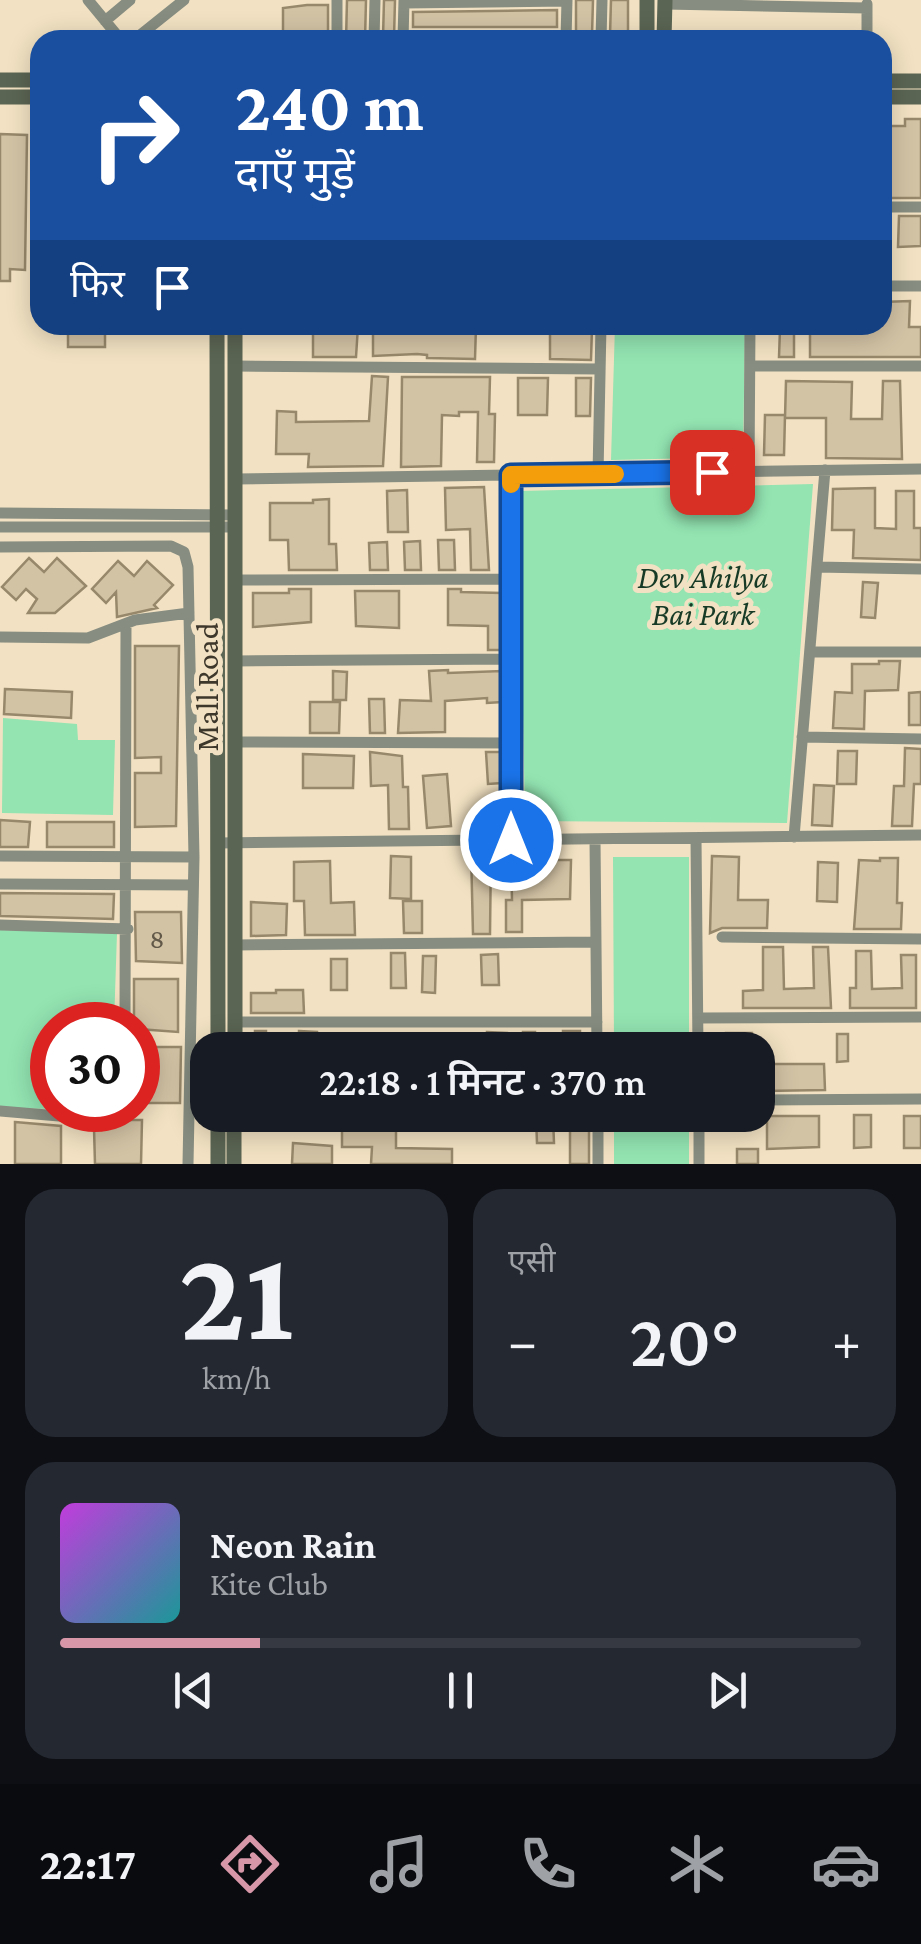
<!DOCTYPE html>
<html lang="hi">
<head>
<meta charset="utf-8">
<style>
  body { margin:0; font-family:"Crimson Pro","Noto Sans Devanagari",serif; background:#242831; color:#f1f3f6; height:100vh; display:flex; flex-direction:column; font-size:38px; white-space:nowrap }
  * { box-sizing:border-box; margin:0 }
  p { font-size:32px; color:#9ea1a6 }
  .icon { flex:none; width:55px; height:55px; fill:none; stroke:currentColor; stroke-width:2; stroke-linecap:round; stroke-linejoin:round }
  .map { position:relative; height:1164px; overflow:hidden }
  .details { display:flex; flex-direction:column; gap:25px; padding:25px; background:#0d0f14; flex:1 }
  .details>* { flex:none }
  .hud { position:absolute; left:30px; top:30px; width:862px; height:305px; border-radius:30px; box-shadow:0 5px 25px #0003; background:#1a4fa0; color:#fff; overflow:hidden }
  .speed { position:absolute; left:30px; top:1002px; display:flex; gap:20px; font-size:50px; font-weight:700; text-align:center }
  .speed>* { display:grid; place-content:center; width:130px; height:130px; border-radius:50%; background:#171b24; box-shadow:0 5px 25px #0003; line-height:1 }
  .speed .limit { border:15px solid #d22; background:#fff; color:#111 }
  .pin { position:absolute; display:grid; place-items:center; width:85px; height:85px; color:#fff; margin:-42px; border-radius:20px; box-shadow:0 5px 15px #0006 }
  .me { position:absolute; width:110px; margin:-55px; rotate:0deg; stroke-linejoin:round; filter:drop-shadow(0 0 8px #0008) }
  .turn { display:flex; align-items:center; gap:35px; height:210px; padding:0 40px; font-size:45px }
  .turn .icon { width:130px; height:130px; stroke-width:2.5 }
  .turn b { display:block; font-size:70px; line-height:85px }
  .then { display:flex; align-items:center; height:95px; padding:0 40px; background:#0003; gap:20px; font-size:38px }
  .big { font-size:75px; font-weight:600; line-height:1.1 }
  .details .tile { flex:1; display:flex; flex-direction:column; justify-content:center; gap:15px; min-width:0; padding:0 35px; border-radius:30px; background:#242831 }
  .details .dial { align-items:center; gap:0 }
  .dial b { font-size:130px; line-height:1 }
  .song { display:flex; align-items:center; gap:30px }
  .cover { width:120px; height:120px; border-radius:15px; background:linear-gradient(135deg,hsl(290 70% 55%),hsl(180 70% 35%)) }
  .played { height:10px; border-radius:5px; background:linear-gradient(90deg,#d797a9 25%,#363941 25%) }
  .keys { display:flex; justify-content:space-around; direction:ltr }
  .heat { display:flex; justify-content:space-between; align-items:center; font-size:55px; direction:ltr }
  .details .tiles { flex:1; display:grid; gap:25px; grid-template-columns:1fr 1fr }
  .tile:last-child { grid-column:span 2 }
  .trip { position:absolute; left:190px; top:1032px; width:585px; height:100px; border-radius:30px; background:#171b24; box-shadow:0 5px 25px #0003; font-weight:600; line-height:100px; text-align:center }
  .tab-bar { display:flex; height:160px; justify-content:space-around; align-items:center; background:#090b0e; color:#9ea1a6 }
  .tab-bar .icon { width:70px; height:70px }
  .tab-bar .current { color:#d797a9 }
  .tab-bar b { font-size:45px; color:#f1f3f6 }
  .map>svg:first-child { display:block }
  .green { fill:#93e4b1 }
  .building { fill:#d3c3a5; stroke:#97886b; stroke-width:2.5 }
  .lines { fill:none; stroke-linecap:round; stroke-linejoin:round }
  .street { stroke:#878d81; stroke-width:11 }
  .secondary { stroke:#5b6553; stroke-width:15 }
  .route-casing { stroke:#114b97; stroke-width:25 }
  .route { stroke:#1a73e8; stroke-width:18 }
  .slow { stroke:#f59e0b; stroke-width:18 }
  .labels { text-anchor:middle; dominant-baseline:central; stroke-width:10; stroke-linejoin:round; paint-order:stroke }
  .number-label { font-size:28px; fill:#625949 }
  .park-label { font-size:32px; font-style:italic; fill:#163a25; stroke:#f2e2c3 }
  .street-label { font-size:32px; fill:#3d362a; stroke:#f2e2c3 }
</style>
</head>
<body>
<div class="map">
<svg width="921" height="1164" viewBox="0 0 921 1164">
  <rect width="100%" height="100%" fill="#f2e2c3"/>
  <path class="green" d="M615,325H745L743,457L611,460Z
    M813,484L787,823L525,821L519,491Z
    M3,718L77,724L78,740H115L113,815L2,813Z
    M613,857H689V1050H614Z
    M0,930L117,933L114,1025H52V1109L0,1108Z
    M614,1115H689V1164H614Z"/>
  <path class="building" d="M347,0H366L365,40H346Z
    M384,0H395L394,38H383Z
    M576,0H593L592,35H576Z
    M611,0H628V36H610Z
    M307,5H328V40H305V33H283V8Z
    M557,10V27H413V12Z
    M905,119H921V198H882L885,126H905Z
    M0,134L27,135L25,270L10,269V281H0Z
    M899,216H921V246L898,247Z
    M910,301L909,327H921V357H810V325L871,329L872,325H882V302Z
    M68,325H105V347H68Z
    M343,325L358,326L356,357H313V326Z
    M373,326H476L475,359L427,358V355L417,354L373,356Z
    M550,328H592L591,360L550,359Z
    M780,329L794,330V357H779Z
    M372,376L388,377L383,466L308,467L309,454H276L277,411L296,412V422L369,421Z
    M402,377H490L489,414H495L494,462H477L478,412H459V416L442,415L441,466L401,467Z
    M518,378H548L547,415H518Z
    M576,378H591L590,416H576Z
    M786,381L852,382L851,419H882L883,381H900L902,459L826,458V418H785Z
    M765,415H785L784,455H764Z
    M484,487L489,570H471L470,529L446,530L445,488Z
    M875,488V528L896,529V491H914V528H921V560L853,558L854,530H832L833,489Z
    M407,490L408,532H388L387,491Z
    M329,499V544H336L337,570H289L288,540H270V503H313V500Z
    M438,540H454L455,570H439Z
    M420,541L421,570H405L404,542Z
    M387,542L388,570H370L369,543Z
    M29,558L44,572L57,558L86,586L55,613H28L37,599L26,589L16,600L2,587Z
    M118,561L134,576L147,561L173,585L154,605L157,608L117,617L116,592L106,603L92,589Z
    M863,582L878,583L875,618L861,617Z
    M289,589H311V622L253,627V593H289Z
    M448,589H461V592L502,593V650H488V626L448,625Z
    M355,591H399V628L356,626Z
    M135,646H179L176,826L135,827V773H161V757L135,758Z
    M879,661H900L898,690L865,691L864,729L833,728L835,692L852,693V664H879Z
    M448,670V673L502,671V702L487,703V698L445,701V732L398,733L400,700L431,701L429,671Z
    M333,671L347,672L346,700H333Z
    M5,689L72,692L71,718L4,714Z
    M921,692V725H909V693Z
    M369,699H384L385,733H370Z
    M310,702H340L339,733H310Z
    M905,748L921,749V784H914L912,826H892L894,786H904Z
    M838,751H857L856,784H837Z
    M370,752L402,756L403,787H408L409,829H389L388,785L371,786Z
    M486,752H502V783L488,784Z
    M303,754L354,756L353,788H303Z
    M447,774L451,826L427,828L423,776Z
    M814,785L834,786L832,826L812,825Z
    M0,820L30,822L28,847H0Z
    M47,822H114V847H47Z
    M491,849L490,934H473L471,850Z
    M391,856L411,857V899L390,898Z
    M511,856H550V860H571L570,899L522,900V932H506V900H512Z
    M712,856L739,857L738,900H768L767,928H722L710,933Z
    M880,858H898L897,903H902L901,929H854L859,860L880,861Z
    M330,861L331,903L354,902L355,935H305L304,901H294V862Z
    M818,862L838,863L837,902L817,901Z
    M0,893L114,894L113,919L0,916Z
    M403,901H422V933H404Z
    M251,902L287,904L286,935L251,936Z
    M135,912H181L182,963L136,961Z
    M763,947H783L784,989L814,988L813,947H828L831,1008H743V991L763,990Z
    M856,951H871L872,989L902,988L901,955H916V1008H850V988H856Z
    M391,953H405L406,988H391Z
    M498,954L499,985H482L481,955Z
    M423,956H436L435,993L422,992Z
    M331,959H347V990H331Z
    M134,979H178V1032L138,1029L134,1025Z
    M276,990H303L304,1013H251V993H276Z
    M255,1031H266V1050H255Z
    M299,1031L317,1032V1050H298Z
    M563,1031H580V1050H563Z
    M487,1032L507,1033V1050H376V1035L432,1038L487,1036Z
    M523,1032H535V1050H523Z
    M726,1033H752L753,1050H726Z
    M837,1034H848V1061L837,1062Z
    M138,1047H181L180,1103H138Z
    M758,1064H824L825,1090L758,1091Z
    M570,1115H589V1164H570Z
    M854,1115H871V1147L854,1148Z
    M342,1116L396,1118V1148L452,1149V1164H371L372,1147H342Z
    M767,1116H819V1147L767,1149Z
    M904,1116H921V1148H904Z
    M536,1117H553L554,1143H537Z
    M126,1120H142L141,1164H95L94,1128Z
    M15,1122L61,1126V1164H15Z
    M293,1143L332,1146V1164H292Z
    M737,1149H758V1164H737Z"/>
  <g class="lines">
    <path class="street" d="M88,0L121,40
      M404,3L567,1
      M665,4L867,8
      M105,21L130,0
      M403,36H566
      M134,40L184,0
      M337,40V0
      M374,40L375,0
      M403,40L404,0
      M566,40L567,0
      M601,40L602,0
      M867,40V4
      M882,207H921
      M882,286H921
      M235,366L600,369
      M750,366H921
      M749,471L750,325
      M598,474L601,325
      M511,475V840
      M235,479L921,469
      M0,513L235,515
      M0,527H235
      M0,547L171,546L184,552L188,567L194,857L188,1164
      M817,567L921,569
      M235,580L511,579
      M0,637L88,638L135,620L189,613
      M810,652H921
      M235,661L511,659
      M802,737L921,739
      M235,742L511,743
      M794,837L825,470
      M696,838L698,1050
      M595,839L597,1050
      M218,843L921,835
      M0,856L194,857
      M0,884L193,885
      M0,925L128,929
      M722,937L921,939
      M235,945L596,942
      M698,1018L921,1017
      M236,1022H597
      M125,1025L126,624
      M758,1100L921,1099
      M0,1111L94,1119L119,1113V1110
      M598,1115V1164
      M699,1115V1164"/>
    <path class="secondary" d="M647,40V0
      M664,40L665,0
      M0,80H40
      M882,81H921
      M0,97H40
      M882,97H921
      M217,325L218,1050
      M235,325V1050
      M218,1164V1115
      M234,1164V1115"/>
  </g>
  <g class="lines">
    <g class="route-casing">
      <path id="route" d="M511,840V475L712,472"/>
    </g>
    <use href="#route" class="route"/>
    <path class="slow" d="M511,484V475L615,474"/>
  </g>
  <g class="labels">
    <g class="number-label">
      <text x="157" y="938">8</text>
    </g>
    <g class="park-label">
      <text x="703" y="577">Dev Ahilya<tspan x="703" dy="37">Bai Park</tspan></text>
    </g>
    <g class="street-label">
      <text transform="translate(207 687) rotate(-90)">Mall Road</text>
    </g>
  </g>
</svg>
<div class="speed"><div class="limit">30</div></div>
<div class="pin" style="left:712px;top:472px;background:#d93025"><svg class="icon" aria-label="arrive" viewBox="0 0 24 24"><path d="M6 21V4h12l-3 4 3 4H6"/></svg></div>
<svg class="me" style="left:511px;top:840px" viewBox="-20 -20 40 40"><circle r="17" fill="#1a73e8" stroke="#fff" stroke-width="3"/><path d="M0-11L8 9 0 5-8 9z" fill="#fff"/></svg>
<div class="trip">22:18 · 1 मिनट · 370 m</div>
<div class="hud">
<div class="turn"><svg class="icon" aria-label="right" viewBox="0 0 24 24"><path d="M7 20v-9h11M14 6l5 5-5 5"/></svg><div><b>240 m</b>दाएँ मुड़ें</div></div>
<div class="then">फिर<svg class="icon" aria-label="arrive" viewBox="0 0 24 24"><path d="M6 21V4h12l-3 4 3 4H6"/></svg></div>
</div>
</div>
<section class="details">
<div class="tiles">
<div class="tile dial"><b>21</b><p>km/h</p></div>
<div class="tile"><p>एसी</p>
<div class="heat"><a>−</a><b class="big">20°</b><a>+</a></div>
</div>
<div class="tile">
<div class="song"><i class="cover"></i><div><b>Neon Rain</b><p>Kite Club</p></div></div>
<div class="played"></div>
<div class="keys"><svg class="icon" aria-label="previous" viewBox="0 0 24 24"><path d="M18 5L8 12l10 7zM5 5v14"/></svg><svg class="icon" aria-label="pause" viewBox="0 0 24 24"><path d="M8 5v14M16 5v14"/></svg><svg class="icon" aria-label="next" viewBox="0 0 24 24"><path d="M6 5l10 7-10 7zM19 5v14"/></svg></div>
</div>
</div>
</section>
<nav class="tab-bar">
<b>22:17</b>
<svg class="icon current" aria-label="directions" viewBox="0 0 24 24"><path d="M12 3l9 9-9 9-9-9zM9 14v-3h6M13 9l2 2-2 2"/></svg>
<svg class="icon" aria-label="music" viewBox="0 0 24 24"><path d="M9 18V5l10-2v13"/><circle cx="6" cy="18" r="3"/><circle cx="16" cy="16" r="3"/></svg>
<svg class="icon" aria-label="phone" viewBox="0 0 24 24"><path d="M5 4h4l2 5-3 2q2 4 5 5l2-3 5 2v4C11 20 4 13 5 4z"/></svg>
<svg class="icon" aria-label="climate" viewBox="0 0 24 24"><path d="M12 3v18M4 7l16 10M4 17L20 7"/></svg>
<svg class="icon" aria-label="car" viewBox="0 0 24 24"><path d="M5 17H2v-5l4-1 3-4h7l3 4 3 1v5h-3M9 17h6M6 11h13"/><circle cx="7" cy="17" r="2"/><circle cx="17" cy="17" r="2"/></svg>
</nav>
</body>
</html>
